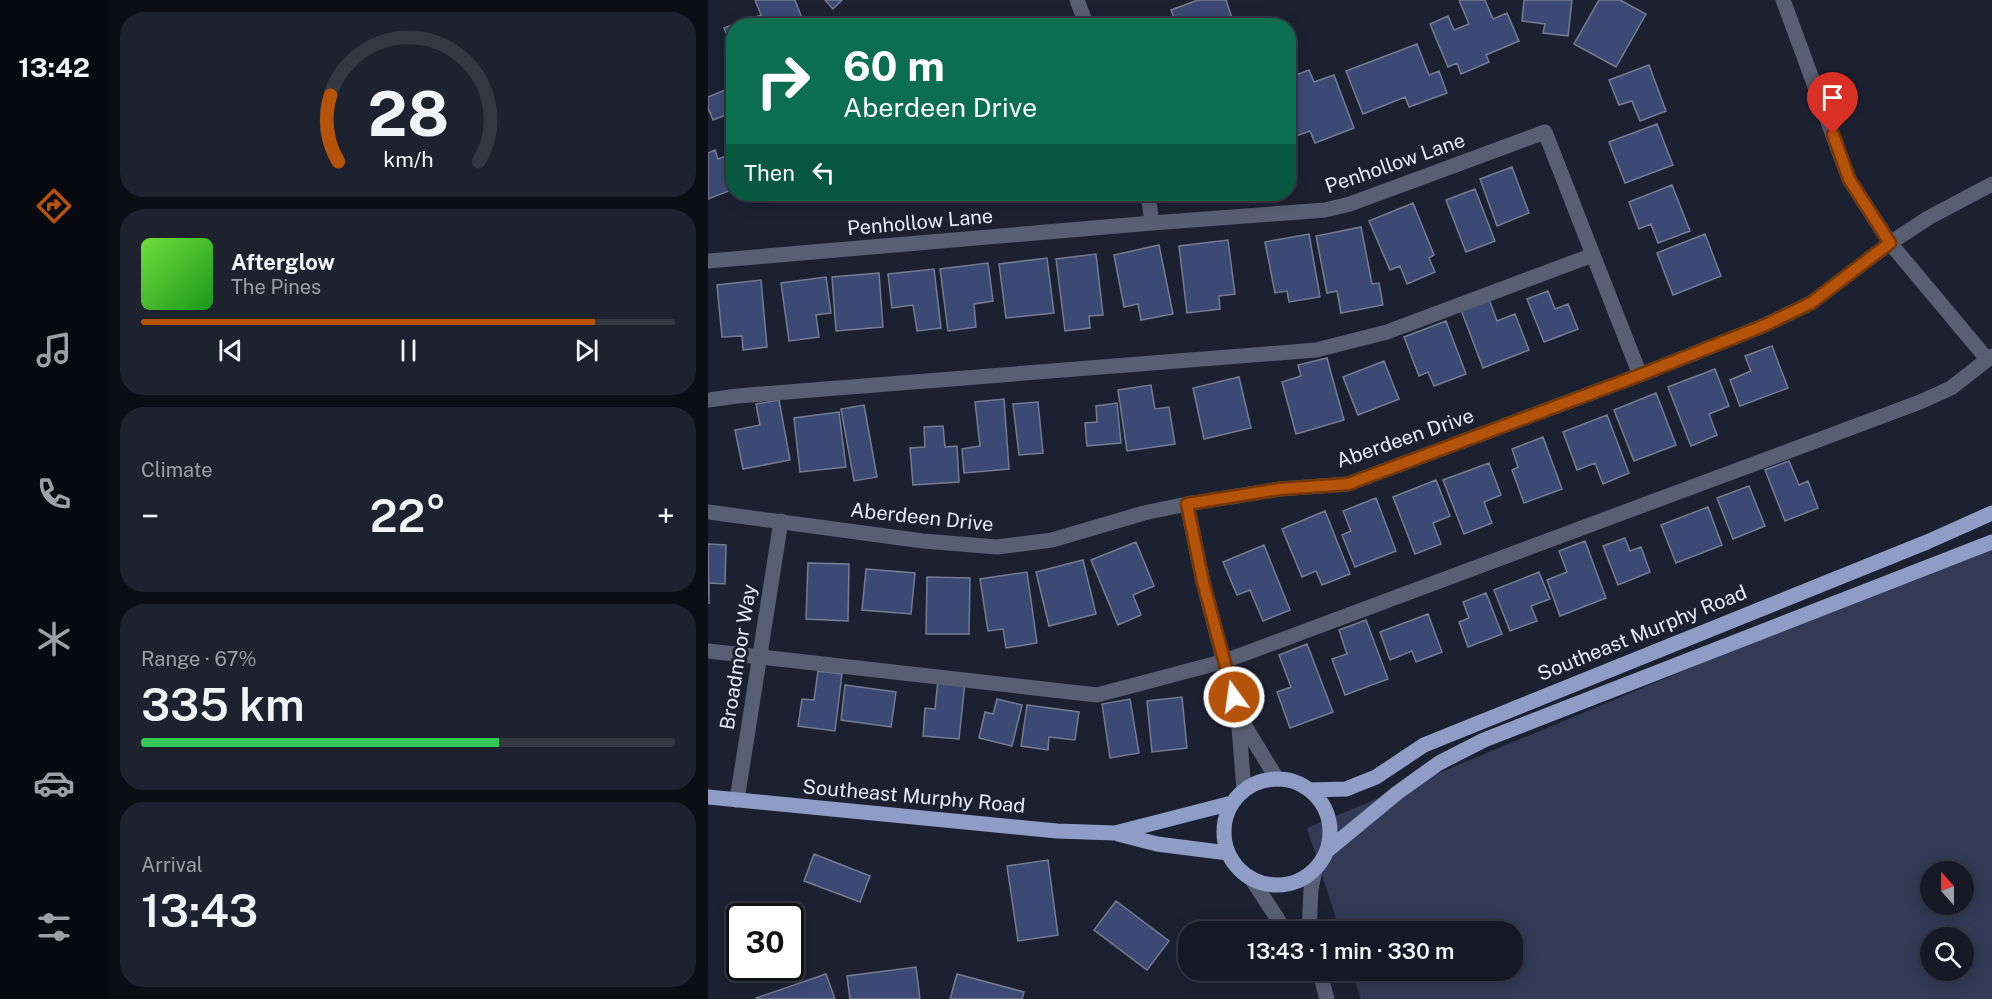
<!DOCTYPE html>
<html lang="en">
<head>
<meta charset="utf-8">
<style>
  body { margin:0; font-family:"Public Sans",sans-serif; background:#1e222e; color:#f1f3f6; height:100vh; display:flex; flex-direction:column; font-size:22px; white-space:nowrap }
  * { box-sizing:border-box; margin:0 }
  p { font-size:20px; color:#9da0a7 }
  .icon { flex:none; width:33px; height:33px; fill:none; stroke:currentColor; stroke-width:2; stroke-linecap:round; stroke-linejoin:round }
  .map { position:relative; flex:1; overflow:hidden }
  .sheet { display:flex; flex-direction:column; gap:12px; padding:12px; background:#0c0e15; width:600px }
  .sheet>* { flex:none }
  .top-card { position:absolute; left:18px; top:18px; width:570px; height:183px; border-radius:24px; box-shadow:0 3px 15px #0003,0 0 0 2px #343843; background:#0b6e4f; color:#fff; overflow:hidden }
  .needle { width:39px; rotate:339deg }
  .buttons { position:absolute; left:1212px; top:861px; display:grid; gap:12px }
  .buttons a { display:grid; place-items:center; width:54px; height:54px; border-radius:50%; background:#151926; box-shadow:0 3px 15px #0003,0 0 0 2px #343843; font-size:30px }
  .speed { position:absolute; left:18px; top:903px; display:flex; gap:12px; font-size:30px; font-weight:700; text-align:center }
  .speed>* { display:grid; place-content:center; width:78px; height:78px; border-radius:50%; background:#151926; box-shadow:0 3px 15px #0003,0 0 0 2px #343843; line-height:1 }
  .speed .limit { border:3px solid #111; border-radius:9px; background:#fff; color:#111 }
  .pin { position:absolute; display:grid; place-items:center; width:51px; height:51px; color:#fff; margin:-62px -26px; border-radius:50% 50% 50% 0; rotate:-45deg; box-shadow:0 0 6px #0007 }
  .pin .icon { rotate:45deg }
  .me { position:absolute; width:66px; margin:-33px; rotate:346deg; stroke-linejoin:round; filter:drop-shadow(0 0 4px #0008) }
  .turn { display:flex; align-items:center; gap:21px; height:126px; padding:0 18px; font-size:27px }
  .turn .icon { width:78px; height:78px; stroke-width:2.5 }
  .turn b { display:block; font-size:42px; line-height:51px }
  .then { display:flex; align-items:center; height:57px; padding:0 18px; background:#0003; gap:12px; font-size:22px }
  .big { font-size:45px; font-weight:600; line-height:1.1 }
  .sheet .tile { flex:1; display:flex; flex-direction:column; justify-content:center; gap:9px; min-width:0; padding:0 21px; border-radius:24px; background:#1e222e }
  .sheet .dial { align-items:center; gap:0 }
  .dial svg { height:156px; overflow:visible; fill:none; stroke:#343843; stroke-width:7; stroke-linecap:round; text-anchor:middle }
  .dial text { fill:#f1f3f6; stroke:none }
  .song { display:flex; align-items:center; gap:18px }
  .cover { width:72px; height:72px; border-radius:9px; background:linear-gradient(135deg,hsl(100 70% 55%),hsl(120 70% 35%)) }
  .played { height:6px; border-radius:3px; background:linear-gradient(90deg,#b45309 85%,#343843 85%) }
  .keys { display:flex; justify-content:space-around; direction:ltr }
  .heat { display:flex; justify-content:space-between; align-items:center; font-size:33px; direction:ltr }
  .charge { height:9px; border-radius:4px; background:linear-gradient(90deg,#34c759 67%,#343843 0) }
  .trip { position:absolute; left:470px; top:921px; width:345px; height:60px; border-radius:24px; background:#151926; box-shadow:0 3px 15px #0003,0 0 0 2px #343843; font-weight:600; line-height:60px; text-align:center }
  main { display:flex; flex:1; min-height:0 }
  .tabs { display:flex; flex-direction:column; width:108px; justify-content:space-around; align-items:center; background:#080a0f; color:#9da0a7 }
  .tabs .icon { width:42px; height:42px }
  .tabs .current { color:#b45309 }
  .tabs b { font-size:27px; color:#f1f3f6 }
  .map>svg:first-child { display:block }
  .green { fill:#323a55; fill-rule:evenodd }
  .building { fill:#3c4974; stroke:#757c91; stroke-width:1.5 }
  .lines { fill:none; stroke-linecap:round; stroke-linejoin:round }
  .minor { stroke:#595f73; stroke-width:15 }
  .major { stroke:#8f9dc6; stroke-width:15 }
  .route-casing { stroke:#753606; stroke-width:15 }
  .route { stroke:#b45309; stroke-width:10 }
  .labels { text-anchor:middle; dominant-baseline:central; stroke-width:6; stroke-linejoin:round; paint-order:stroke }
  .street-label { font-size:20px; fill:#e6eaf6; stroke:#1c2132 }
</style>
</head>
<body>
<main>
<nav class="tabs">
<b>13:42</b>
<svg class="icon current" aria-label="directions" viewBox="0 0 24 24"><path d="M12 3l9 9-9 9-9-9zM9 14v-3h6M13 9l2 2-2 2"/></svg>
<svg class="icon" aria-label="music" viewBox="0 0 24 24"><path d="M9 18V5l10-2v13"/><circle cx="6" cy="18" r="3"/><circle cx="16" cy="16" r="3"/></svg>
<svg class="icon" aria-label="phone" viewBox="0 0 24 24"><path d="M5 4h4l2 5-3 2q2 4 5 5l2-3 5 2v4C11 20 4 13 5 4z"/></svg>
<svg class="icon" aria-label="climate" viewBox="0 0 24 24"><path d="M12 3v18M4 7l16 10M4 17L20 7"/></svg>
<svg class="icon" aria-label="car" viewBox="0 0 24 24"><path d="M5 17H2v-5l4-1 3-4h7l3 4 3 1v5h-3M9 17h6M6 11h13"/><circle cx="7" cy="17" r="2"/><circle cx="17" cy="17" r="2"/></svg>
<svg class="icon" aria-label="filters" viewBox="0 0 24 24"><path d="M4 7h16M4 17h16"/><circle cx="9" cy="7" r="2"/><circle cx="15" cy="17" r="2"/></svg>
</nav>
<section class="sheet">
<div class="tile dial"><svg viewBox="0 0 100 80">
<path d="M14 69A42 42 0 1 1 86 69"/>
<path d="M14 69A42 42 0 0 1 10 35" stroke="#b45309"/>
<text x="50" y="56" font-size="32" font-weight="700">28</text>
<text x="50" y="72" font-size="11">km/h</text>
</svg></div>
<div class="tile">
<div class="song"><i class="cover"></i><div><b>Afterglow</b><p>The Pines</p></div></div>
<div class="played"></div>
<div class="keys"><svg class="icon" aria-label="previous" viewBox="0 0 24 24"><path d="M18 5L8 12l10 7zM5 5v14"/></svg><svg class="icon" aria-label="pause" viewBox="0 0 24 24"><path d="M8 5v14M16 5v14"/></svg><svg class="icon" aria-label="next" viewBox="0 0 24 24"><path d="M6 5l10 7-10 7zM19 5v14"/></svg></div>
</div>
<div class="tile"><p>Climate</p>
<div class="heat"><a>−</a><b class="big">22°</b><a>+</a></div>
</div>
<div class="tile"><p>Range · 67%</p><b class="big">335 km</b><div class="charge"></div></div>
<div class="tile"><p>Arrival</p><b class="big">13:43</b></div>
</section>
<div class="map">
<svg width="1284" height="999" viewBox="0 0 1284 999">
  <rect width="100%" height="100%" fill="#1c2132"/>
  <path class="green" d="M1284,542V999H653L644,971L804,970V932L632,931L599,828ZM1222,872H1256V904H1222ZM1222,938H1256V970H1222Z"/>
  <path class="building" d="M47,0H87L97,26H26V52L16,28L53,15Z
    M117,0H134L125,9Z
    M490,0H518L526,24L469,26L463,10Z
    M751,0H777L785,19L799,13L811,41L778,55L781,62L753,74L749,63L740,67L722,24L740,16L746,30L761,24Z
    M816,0H864L860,36L835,33L837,24L814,21Z
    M891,0H912L938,14L908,67L866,44Z
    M709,44L721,75L731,71L739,93L701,107L697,97L655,114L638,71Z
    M941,65L958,111L932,121L924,101L911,105L901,80Z
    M601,70L606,82L626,75L646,128L607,143L602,131L580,139V78Z
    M19,89L26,105V112L5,120L0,108V97Z
    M949,124L965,165L917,183L901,142Z
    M7,150L10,159L26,153V189L0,199V153Z
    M804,167L821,213L789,226L772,179Z
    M964,185L982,231L950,243L943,224L931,229L921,202Z
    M767,189L787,241L758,252L738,200Z
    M705,203L726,255L721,258L727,272L699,284L692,266L682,270L661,221Z
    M653,227L664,284L671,283L675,305L633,313L629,291L619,293L608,236Z
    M601,234L612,297L581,302L579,291L567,293L557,242Z
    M997,234L1013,276L965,295L949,253Z
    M520,240L527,294L511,296L512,309L479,313L471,246Z
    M451,245L465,314L433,320L430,304L416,307L406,255Z
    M388,254L395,315L381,316L382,328L357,331L348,259Z
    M339,258L346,313L298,318L291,264Z
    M280,263L285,301L266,304L268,327L240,331L232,269Z
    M226,269L233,328L209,331L205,305L184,308L180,274Z
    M171,273L175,327L128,331L124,277Z
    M118,277L123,313L108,315L111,337L81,341L73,283Z
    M53,280L59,347L35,350L34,336L14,337L9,285Z
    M840,291L847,309L860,304L870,329L836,342L819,299Z
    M781,299L789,321L807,314L821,350L775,368L753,310Z
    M738,321L758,374L726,386L720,372L711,376L696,337Z
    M1064,346L1080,388L1032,406L1022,380L1043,371L1037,356Z
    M619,358L636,420L588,434L574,382L593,376L590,365Z
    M676,361L691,399L650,415L635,377Z
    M1007,369L1021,406L1001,414L1009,435L983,446L960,387Z
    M531,377L543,428L496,439L485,388Z
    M443,385L447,409L461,407L467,444L419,451L410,390Z
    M948,393L968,445L926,461L906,410Z
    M296,399L301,469L256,473L254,449L272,446L267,402Z
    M71,400L82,460L35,469L27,430L52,425L48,404Z
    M330,402L335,453L311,455L305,404Z
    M409,403L413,443L379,446L377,423L389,422L388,406Z
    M156,405L169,477L146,481L133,409Z
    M131,412L138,467L92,472L86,418Z
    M899,415L921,473L895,484L887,463L869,470L855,432Z
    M235,426L237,447L249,446L251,482L205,485L202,448L217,447L216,427Z
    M835,437L854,489L816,503L804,470L810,467L804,449Z
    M1081,461L1091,485L1100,481L1110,508L1077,521L1057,470Z
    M781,463L793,495L776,502L784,523L756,534L735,480Z
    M728,480L742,516L725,523L733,544L707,554L685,497Z
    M1041,486L1057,526L1025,539L1009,498Z
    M668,498L688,551L647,567L634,535L643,531L635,511Z
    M1000,507L1014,545L968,563L953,525Z
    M617,511L642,574L614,585L608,571L594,577L574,529Z
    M917,538L922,551L933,547L942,572L910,585L895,546Z
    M877,541L898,598L852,616L839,580L859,572L851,551Z
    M428,542L446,586L425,595L433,615L410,625L383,560Z
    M0,544L18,545L17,584L1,583V604Z
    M556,545L582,610L555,621L542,590L529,595L515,562Z
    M375,560L388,614L341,626L328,572Z
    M100,563L141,564L140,621L98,619Z
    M158,569L207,573L203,614L154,610Z
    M319,572L329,643L298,648L295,629L280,631L272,579Z
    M831,572L842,599L823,606L829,621L802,631L786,590Z
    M219,577L262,578L261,634H218Z
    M778,593L794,634L760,647L751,622L761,618L755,602Z
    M720,614L734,652L708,662L704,651L682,660L672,632Z
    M658,620L680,679L637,695L624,659L639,654L631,630Z
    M599,644L625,712L582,728L569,692L583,687L571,655Z
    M110,671L134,674L127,731L90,726L94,699L106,700Z
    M230,680L257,682L251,739L215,736L217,708L227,709Z
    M137,685L188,692L183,727L133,720Z
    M474,697L479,748L444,752L439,701Z
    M289,699L314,705L304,746L271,738L277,712L285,714Z
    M422,699L431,753L402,758L394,704Z
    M319,705L371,712L367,740L341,737L340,750L313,746Z
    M106,854L162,876L152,902L96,881Z
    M340,860L350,935L310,941L299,866Z
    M408,901L461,941L439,970L386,930Z
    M208,967L212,999H142L139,976Z
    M118,974L127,999H49L48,998Z
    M249,974L316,992L314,999H242Z"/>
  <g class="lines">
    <path class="minor" d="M369,0L379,26
      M1075,0L1141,179L1182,243L1279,359
      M440,194L444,223
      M0,261L444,223L617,210L642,204L837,132L932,375
      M0,400L29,396L608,350L679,332L885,255
      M479,504L495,582L530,715L536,790
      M0,512L215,541L289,547L344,540L436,513L479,504L572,489L640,484L932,375L1055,326L1103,303L1182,243L1220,218L1284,184
      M0,651L389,695L517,661L1212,402L1243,388L1284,356
      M532,718L569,779
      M29,800L73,521
      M543,878L578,932
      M601,932L603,889L607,870
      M611,970L619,999"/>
    <path class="major" d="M516 832a53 53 0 1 1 106 0a53 53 0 1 1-106 0Z
      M602,790L638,789L668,777L716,745L1219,542L1284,513
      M0,797L349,831L407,833L524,803
      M410,834L449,844L520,853
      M620,850L689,793L731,763L776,740L1284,542"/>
  </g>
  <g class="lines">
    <g class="route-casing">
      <path id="route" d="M526,697L495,582L479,504L572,489L640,484L932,375L1055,326L1103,303L1182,243L1141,179L1125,134"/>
    </g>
    <use href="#route" class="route"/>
  </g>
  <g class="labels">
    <g class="street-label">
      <text transform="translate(687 163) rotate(-19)">Penhollow Lane</text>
      <text transform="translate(212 222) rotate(-5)">Penhollow Lane</text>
      <text transform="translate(697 438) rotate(-19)">Aberdeen Drive</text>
      <text transform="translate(214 517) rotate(6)">Aberdeen Drive</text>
      <text transform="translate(934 633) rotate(-22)">Southeast Murphy Road</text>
      <text transform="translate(30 657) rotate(-81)">Broadmoor Way</text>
      <text transform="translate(206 796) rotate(5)">Southeast Murphy Road</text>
    </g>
  </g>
</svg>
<div class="buttons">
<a><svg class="needle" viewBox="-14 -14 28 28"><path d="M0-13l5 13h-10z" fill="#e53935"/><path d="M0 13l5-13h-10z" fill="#9da0a7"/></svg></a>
<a><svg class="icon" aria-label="search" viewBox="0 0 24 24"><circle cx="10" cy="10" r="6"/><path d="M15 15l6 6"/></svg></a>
</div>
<div class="speed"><div class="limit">30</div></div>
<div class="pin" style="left:1125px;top:134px;background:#d93025"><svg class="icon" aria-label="arrive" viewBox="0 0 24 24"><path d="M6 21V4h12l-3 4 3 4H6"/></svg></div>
<svg class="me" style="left:526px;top:697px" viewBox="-20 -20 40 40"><circle r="17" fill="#b45309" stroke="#fff" stroke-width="3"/><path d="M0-11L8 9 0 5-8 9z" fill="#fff"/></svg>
<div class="trip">13:43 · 1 min · 330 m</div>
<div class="top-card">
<div class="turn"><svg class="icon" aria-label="right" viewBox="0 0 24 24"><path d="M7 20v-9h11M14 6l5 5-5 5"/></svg><div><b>60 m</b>Aberdeen Drive</div></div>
<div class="then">Then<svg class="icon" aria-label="left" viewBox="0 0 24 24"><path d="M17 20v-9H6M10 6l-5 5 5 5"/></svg></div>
</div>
</div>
</main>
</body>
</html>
